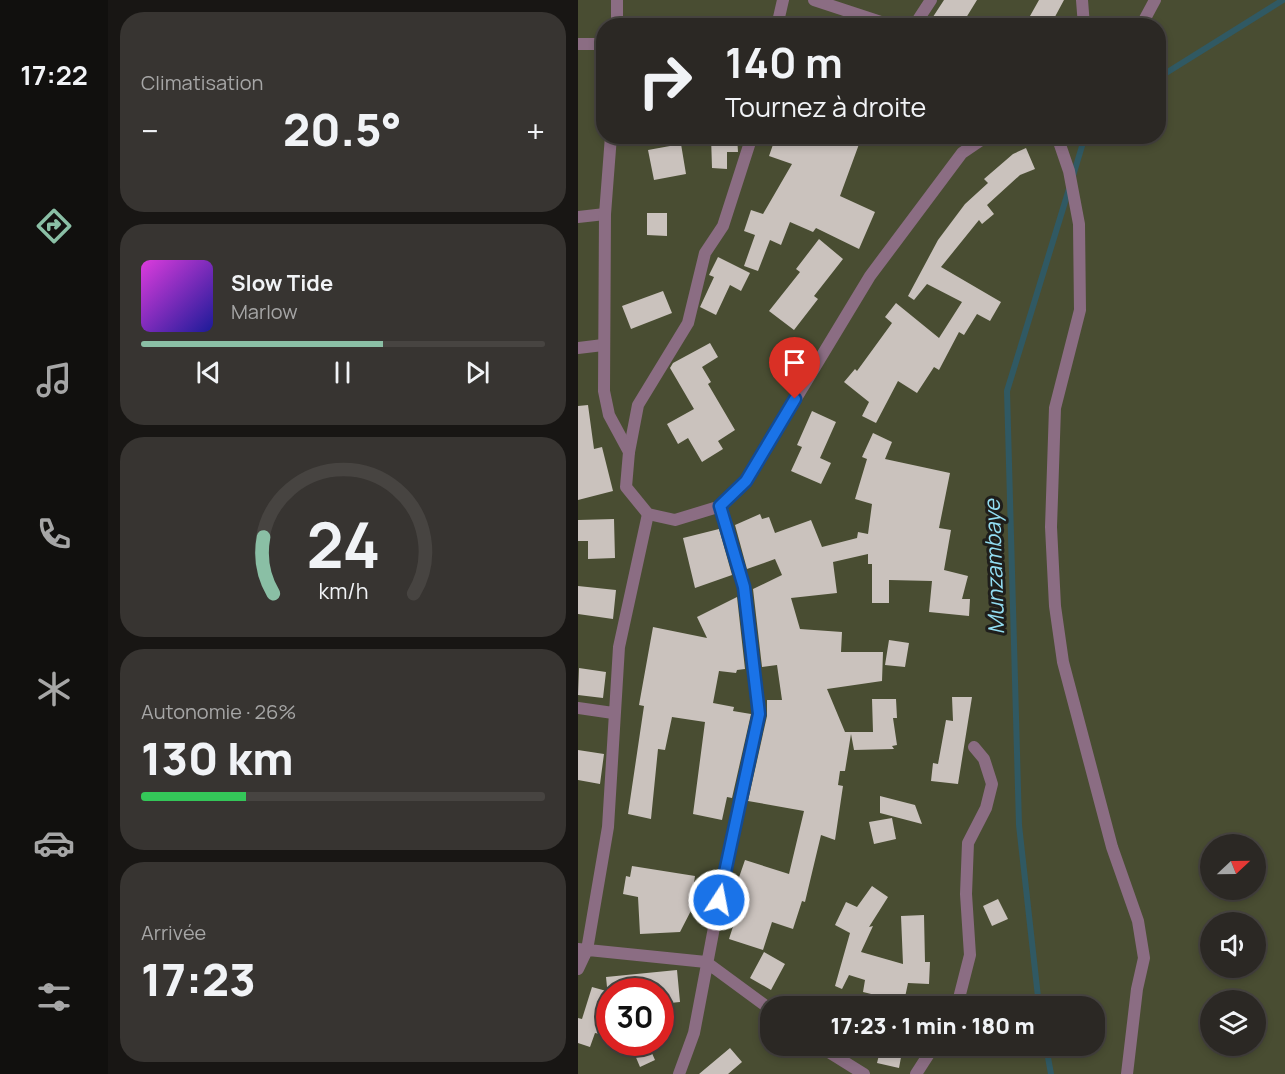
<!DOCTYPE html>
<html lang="fr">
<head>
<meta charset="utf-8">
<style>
  body { margin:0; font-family:Manrope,sans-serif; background:#373431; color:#f1f3f6; height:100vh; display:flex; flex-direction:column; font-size:22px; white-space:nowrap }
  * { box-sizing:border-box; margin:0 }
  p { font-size:20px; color:#a6a6a6 }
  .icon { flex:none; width:33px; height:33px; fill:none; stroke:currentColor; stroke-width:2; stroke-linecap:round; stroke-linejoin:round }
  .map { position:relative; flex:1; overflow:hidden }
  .panel { display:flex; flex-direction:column; gap:12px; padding:12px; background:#181614; width:470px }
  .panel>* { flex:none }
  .banner { position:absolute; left:18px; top:18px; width:570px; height:126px; border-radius:24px; box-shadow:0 3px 9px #0003,0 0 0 2px #474441; background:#2b2824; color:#f1f3f6; overflow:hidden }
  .needle { width:39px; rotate:68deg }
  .tools { position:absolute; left:622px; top:834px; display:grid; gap:12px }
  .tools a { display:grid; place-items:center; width:66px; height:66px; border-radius:50%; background:#2b2824; box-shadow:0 3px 9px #0003,0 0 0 2px #474441; font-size:30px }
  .speed { position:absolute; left:18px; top:978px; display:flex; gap:12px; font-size:30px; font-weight:700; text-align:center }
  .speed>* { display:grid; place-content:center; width:78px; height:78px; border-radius:50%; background:#2b2824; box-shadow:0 3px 9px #0003,0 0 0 2px #474441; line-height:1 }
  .speed .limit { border:9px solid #d22; background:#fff; color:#111 }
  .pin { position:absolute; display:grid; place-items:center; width:51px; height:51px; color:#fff; margin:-62px -26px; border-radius:50% 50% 50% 0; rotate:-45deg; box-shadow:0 0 6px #0007 }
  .pin .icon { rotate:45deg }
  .me { position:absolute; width:66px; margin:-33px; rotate:11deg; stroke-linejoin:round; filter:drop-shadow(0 0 4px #0008) }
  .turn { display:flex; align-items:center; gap:21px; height:126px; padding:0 30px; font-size:27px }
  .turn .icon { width:78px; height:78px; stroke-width:2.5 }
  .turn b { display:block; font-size:42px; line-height:51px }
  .big { font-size:45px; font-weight:800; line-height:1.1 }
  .panel .card { flex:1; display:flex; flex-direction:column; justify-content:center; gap:9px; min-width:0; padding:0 21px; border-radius:24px; background:#373431 }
  .panel .dial { align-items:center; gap:0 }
  .dial svg { height:156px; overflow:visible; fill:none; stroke:#474441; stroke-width:7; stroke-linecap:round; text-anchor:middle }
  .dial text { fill:#f1f3f6; stroke:none }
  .song { display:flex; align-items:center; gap:18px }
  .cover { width:72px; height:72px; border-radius:9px; background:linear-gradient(135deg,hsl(300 70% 55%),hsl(240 70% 35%)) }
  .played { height:6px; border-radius:3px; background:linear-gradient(90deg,#8abfa5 60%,#474441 60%) }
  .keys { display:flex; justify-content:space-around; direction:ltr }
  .heat { display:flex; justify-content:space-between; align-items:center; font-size:33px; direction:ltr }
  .charge { height:9px; border-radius:4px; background:linear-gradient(90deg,#34c759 26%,#474441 0) }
  .trip { position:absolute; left:182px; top:996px; width:345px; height:60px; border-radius:24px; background:#2b2824; box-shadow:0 3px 9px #0003,0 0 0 2px #474441; font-weight:800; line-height:60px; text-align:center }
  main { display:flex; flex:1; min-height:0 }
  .dock { display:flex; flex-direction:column; width:108px; justify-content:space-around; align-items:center; background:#11100e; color:#a6a6a6 }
  .dock .icon { width:42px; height:42px }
  .dock .selected { color:#8abfa5 }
  .dock b { font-size:27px; color:#f1f3f6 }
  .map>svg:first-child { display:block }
  .green { fill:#494d32; fill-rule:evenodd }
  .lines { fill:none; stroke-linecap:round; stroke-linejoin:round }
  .stream { stroke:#305963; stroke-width:6 }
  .building { fill:#cac2bd }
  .minor { stroke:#8b6d83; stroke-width:12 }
  .tertiary { stroke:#8b6d83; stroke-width:12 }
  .route-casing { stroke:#114b97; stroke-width:15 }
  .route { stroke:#1a73e8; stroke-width:10 }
  .labels { text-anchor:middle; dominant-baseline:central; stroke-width:6; stroke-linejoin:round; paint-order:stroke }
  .water-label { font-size:22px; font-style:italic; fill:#92ddf1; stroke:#1f1e1b }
</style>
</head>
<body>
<main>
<nav class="dock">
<b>17:22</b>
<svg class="icon selected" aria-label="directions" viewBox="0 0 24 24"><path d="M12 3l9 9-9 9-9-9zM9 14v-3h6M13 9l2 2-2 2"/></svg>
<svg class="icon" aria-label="music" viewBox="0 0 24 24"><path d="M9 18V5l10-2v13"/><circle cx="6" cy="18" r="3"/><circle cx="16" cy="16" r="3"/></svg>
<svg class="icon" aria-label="phone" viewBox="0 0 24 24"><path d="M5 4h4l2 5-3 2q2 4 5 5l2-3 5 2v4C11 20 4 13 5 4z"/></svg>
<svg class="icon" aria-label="climate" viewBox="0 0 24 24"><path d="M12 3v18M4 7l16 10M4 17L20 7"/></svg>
<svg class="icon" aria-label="car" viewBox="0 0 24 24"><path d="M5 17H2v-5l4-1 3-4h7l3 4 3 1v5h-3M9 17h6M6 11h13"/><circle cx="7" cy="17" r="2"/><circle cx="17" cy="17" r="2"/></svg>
<svg class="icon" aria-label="filters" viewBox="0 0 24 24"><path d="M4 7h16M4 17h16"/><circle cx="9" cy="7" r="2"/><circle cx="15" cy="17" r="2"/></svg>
</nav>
<section class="panel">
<div class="card"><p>Climatisation</p>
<div class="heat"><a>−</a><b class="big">20.5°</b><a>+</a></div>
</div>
<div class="card">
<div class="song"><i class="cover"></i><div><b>Slow Tide</b><p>Marlow</p></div></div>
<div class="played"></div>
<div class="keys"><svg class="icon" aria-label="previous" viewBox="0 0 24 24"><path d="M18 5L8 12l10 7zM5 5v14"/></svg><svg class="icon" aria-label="pause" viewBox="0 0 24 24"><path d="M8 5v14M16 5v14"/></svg><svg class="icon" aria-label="next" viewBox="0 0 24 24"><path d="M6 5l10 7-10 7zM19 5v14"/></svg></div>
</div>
<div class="card dial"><svg viewBox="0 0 100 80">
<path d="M14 69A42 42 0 1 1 86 69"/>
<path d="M14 69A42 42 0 0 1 9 40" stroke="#8abfa5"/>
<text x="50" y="56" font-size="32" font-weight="700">24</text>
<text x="50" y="72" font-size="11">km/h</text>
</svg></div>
<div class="card"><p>Autonomie · 26%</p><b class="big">130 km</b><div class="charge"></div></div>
<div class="card"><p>Arrivée</p><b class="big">17:23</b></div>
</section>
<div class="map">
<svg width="708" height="1074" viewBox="0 0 708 1074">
  <rect width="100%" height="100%" fill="#393630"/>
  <path class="green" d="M0,0H707V1074H0ZM26,26H580V136H26ZM633,844H678V890H633ZM633,922H678V968H633ZM32,992H82V1042H32ZM633,1000H678V1046H633ZM192,1006H516V1046H192Z"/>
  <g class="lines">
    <path class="stream" d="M580,78L705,0
      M495,176L507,136
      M461,1006L441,825L429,391L491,189
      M468,1046L473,1074"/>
  </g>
  <path class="building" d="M366,0H399L383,26H349Z
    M461,0H486L472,26L452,16Z
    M133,136H159L160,152H149V169L134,168Z
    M198,136H241L262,143L265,136H284L262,196L297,212L281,249L238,228L235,232L212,222L203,245L192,240L180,271L166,266L177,235L166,231L173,210L185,214L214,164L191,156Z
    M103,144L108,174L76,180L70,150Z
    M448,148L457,169L442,175L409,205L416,214L404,224L401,220L363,267L423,302L412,321L399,314L386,335L381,332L361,370L356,367L339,393L320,381L298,423L284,416L291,402L266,382L277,369L279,371L314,323L307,317L318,303L361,338L384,302L349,284L336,300L330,296L360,240L387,204L410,183L406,179L435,154Z
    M69,213H89V236L69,235Z
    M241,239L265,259L236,296L240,299L216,330L191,311L222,272L218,269Z
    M140,257L172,273L163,291L152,285L138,315L122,307L136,277L131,275Z
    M85,291L94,313L53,329L44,306Z
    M132,343L140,357L124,367L133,382L130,384L157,430L140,441L145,449L124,462L110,438L100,444L89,424L116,409L92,368L95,363Z
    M10,405L16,449L24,447L35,491L0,500V406Z
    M234,411L258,422L242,458L253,463L243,484L213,471L224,447L219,445Z
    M295,433L314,442L307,459L372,473L361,528L373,530L366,570L390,576L384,599H392L391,616L351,612L354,581L311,580V603H294V564H290V554L255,562L259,593L213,598L222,629L264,632L263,652H305L304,681L249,689L267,732H295L294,699H318L319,718H315L319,745L314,746L316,749L276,750L273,734L267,771H262L260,785L265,786L257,840L243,835L227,902L224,901L215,929L194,922L185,950L151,939L167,889L158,886L167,860L211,874L226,811L170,801L189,716V700H204L199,665L184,667L175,589L204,575L197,559L169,569L157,525L182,514L184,519L191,517L197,533L233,520L244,547L279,538L280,532L290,534L294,504L277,499L289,459L284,457Z
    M36,519L37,558L10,559V541H0V520Z
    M141,529L154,575L117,588L105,538Z
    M0,586L38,590L35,619L0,614Z
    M159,597L167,669L159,670L158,673L141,671L135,703L156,707L155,711L173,714L154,798L149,797L144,820L115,814L127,722L94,717L87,750L80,749L73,819L50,814L66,706L61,705L75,627L129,638L119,617Z
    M311,640L331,643L327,667L307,665Z
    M1,668L28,672L25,698L0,695Z
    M374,697H394L380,784L353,781L355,763L360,764L368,720L375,721Z
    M0,750L26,754L22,784L0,780Z
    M302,796L337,805L344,824L302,813Z
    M314,818L318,839L296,844L291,822Z
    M54,866L117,876L114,896L119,899L102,932L62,934L60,897L45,894L48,876L52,877Z
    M294,886L310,897L291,927L295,926L283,952L325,964L323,916L346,915L347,962H352L351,984L330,983L326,1002L285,992L287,980L271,975L264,989L257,986L272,933L257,925L268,902L279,907Z
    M420,899L430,919L414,926L405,906Z
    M186,952L207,964L193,990L172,978Z
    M99,970L102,1002L82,1004V992H78V988L29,987L28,977Z
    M14,987L32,992V1036L17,1033L12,1047L0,1043V1018L4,1019Z
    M69,1042L77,1060L62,1067L54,1048Z
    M303,1047L324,1052L321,1068L299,1063Z
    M152,1048L164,1062L150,1074H121Z"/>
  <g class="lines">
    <path class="minor" d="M236,0L315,26
      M504,0L506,26
      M199,26L205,0
      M336,26L353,0
      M563,26L577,0
      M0,44H26
      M0,217L27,214
      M0,348L25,345
      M51,452L60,405L110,323L127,253L145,226L174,136
      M0,708L35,713
      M0,949L128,962L192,1009
      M0,969L9,950L30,827L41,647L70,514
      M379,1006L392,955L388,894L390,843L408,808L414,784L406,759L396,747
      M241,1046L286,1074
      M101,1074L116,1033L149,859L181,714L166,587L143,506
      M338,1074L356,1046"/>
    <path class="tertiary" d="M39,0V26
      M33,136L27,214L26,391L31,415L51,452L48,487L70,514L97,520L143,506L168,481L292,276L384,153L409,136
      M479,136L491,171L501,224L502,310L477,408L473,527L477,606L485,662L534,847L560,921L566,958L559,989L549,1074"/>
  </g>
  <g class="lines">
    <g class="route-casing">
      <path id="route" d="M141,900L181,714L166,587L142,506L168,481L217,399"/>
    </g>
    <use href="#route" class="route"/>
  </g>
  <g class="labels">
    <g class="water-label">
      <text transform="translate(416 567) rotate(-92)">Munzambaye</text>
    </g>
  </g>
</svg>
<div class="tools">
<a><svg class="needle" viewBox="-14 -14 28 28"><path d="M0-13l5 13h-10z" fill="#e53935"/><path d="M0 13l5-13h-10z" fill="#a6a6a6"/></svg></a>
<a><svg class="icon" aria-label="sound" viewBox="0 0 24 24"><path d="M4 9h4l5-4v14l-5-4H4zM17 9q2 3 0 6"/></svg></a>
<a><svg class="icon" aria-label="layers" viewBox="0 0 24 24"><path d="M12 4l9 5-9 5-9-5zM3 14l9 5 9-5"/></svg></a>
</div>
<div class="speed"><div class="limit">30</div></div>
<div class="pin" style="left:217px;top:399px;background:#d93025"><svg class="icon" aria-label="arrive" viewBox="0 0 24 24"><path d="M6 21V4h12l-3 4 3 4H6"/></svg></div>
<svg class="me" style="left:141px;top:900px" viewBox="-20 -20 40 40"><circle r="17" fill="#1a73e8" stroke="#fff" stroke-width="3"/><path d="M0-11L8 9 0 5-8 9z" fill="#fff"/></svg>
<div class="trip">17:23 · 1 min · 180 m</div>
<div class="banner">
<div class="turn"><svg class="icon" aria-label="right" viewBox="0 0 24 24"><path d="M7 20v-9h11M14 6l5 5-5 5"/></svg><div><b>140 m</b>Tournez à droite</div></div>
</div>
</div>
</main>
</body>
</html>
